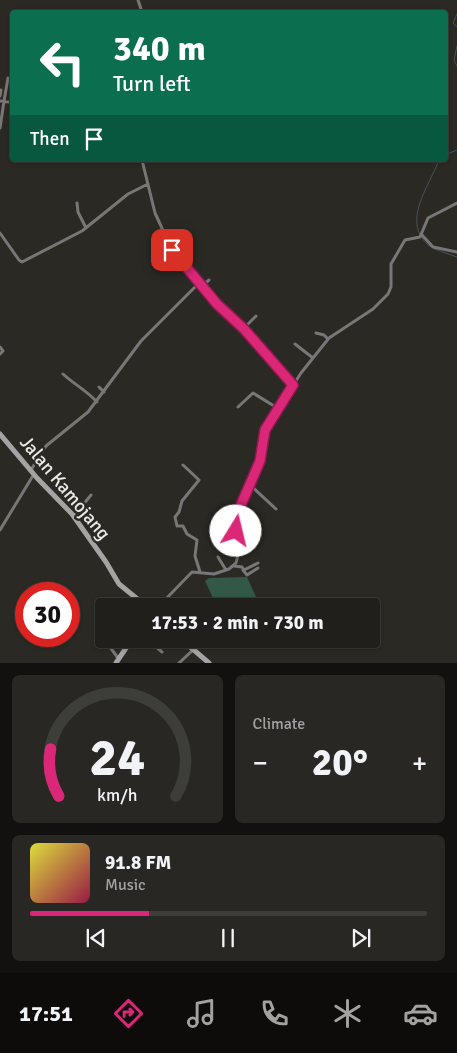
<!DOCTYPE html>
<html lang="en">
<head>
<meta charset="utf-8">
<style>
  body { margin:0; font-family:Signika,sans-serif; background:#282724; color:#f1f3f6; height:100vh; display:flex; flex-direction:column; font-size:19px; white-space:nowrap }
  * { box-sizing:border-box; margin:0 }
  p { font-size:16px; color:#a2a2a3 }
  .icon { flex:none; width:28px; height:28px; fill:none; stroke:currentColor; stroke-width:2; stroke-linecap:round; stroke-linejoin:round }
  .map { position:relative; height:663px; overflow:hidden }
  .details { display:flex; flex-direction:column; gap:12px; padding:12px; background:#12110f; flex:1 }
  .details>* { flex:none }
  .hud { position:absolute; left:10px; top:10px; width:438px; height:152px; border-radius:5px; box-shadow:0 1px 4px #0004,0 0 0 1px #3d3d3a; background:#0b6e4f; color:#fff; overflow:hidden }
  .speed { position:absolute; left:15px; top:582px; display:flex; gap:10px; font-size:25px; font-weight:700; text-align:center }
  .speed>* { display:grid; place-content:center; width:65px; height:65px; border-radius:50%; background:#201f1b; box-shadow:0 1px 4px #0004,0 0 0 1px #3d3d3a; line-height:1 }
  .speed .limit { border:8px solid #d22; background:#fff; color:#111 }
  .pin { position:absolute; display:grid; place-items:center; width:42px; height:42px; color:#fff; margin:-21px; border-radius:10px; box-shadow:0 2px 8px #0006 }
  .me { position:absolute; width:55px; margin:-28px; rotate:9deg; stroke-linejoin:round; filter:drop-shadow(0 0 4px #0008) }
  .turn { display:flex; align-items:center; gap:18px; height:105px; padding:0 20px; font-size:22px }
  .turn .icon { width:65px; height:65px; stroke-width:2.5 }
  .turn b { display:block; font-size:35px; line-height:42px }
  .then { display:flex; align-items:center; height:48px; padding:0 20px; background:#0003; gap:10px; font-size:19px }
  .big { font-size:38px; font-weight:800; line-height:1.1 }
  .details .widget { flex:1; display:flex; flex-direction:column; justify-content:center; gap:8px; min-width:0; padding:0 18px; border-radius:8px; background:#282724 }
  .details .dial { align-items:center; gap:0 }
  .dial svg { height:130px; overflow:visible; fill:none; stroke:#3d3d3a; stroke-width:7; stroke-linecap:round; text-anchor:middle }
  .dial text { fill:#f1f3f6; stroke:none }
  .song { display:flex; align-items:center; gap:15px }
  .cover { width:60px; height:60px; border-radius:8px; background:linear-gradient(135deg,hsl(60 70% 55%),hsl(340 70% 35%)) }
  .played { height:5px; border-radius:2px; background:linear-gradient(90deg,#db2777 30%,#3d3d3a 30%) }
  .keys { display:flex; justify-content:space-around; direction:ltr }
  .heat { display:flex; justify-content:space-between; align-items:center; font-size:28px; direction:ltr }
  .details .tiles { flex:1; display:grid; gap:12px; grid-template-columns:1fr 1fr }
  .widget:last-child { grid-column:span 2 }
  .trip { position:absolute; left:95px; top:598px; width:285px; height:50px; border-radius:5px; background:#201f1b; box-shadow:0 1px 4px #0004,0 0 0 1px #3d3d3a; font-weight:800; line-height:50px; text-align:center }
  .tab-bar { display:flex; height:80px; justify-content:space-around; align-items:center; background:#0d0c0b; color:#a2a2a3 }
  .tab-bar .icon { width:35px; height:35px }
  .tab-bar .current { color:#db2777 }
  .tab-bar b { font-size:22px; color:#f1f3f6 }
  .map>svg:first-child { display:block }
  .green { fill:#335848 }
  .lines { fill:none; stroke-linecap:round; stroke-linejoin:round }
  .stream { stroke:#46535f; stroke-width:1 }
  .street { stroke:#797677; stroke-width:3 }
  .secondary { stroke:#a7a2a3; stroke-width:5 }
  .route-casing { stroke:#8e194d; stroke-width:12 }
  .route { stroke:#db2777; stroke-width:9 }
  .labels { text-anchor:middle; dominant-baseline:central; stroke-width:5; stroke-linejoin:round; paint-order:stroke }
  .street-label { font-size:19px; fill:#e9e9e6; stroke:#2a2924 }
</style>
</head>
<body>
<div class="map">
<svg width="457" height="663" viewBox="0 0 457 663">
  <rect width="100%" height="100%" fill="#2a2924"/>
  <path class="green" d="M247,577L260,606H243C237,599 222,596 213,598L205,581L209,578Z
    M248,639H282L278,644L258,639L247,641Z"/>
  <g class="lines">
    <path class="stream" d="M457,14L453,23L457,27
      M457,46L454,60L457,66
      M445,155L457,150
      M431,247C399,224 429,187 439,160
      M434,249L457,257"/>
    <path class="street" d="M138,0L142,12
      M0,96L1,90
      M0,101L9,102
      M4,101L8,78
      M0,128L4,101
      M142,160L155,213L172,250L217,304L243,329L293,385
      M77,203L78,212L86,228
      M0,233L19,260L22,262L82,231L128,194L148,184
      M422,235L433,247L457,252
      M159,258L171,248
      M202,286L209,280
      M243,329L256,316
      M316,333L324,335L328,339
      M295,344L313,358
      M0,347L3,351L0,354
      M63,374C75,385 86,390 97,402
      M99,387L104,392
      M238,407L253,393L279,409
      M183,465L199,480L182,501L179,512L175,517L177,526H183L187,534L197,540L195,556L200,572
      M31,470L46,446L88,412L141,341L199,283
      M249,484L276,509
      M74,516L91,495
      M0,530L34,474
      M218,557L226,570
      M234,566L242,567L244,570L258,563
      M243,570L247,575L258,568
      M159,606L192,572L214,574L229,569L236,563L239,551L236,517L247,487L259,466L265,429L301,373L329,338L373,309L388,294L391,287V264L405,240L420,237L428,218L457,203
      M116,639L110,647L118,658
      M147,639L162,652
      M179,663L193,650"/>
    <path class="secondary" d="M0,434L37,478L72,514L106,562L119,584L146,606
      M181,639L209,663
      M116,663L132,639"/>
  </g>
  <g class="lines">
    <g class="route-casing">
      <path id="route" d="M172,250L217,304L244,329L293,385L265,430L260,461L237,514L236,531"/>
    </g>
    <use href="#route" class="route"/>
  </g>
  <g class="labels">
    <g class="street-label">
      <text transform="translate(65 488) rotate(50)">Jalan Kamojang</text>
    </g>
  </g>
</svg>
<div class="speed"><div class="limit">30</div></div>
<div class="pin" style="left:172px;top:250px;background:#d93025"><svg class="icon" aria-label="arrive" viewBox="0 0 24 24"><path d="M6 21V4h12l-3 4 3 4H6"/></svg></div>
<svg class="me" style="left:236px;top:531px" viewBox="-20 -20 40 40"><circle r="19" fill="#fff"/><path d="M0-13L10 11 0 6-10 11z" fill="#db2777"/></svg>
<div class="trip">17:53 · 2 min · 730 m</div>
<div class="hud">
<div class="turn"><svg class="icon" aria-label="left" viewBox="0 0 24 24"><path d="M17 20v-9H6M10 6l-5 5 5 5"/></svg><div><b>340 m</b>Turn left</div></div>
<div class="then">Then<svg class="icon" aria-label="arrive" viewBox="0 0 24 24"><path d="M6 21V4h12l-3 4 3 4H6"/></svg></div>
</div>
</div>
<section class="details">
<div class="tiles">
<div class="widget dial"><svg viewBox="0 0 100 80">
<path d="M14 69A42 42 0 1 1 86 69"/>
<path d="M14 69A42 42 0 0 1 9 40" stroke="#db2777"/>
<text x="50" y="56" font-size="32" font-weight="700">24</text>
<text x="50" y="72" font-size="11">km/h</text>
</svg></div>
<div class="widget"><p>Climate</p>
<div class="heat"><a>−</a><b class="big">20°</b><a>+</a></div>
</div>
<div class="widget">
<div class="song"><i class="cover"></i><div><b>91.8 FM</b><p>Music</p></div></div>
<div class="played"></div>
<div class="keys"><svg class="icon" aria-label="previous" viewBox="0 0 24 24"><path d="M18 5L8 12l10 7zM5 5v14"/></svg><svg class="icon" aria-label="pause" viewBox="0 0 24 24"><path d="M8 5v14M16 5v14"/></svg><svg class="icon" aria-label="next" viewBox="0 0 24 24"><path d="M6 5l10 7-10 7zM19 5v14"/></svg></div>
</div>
</div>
</section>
<nav class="tab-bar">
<b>17:51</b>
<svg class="icon current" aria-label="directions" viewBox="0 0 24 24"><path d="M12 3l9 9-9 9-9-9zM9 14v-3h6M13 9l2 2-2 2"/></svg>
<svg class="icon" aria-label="music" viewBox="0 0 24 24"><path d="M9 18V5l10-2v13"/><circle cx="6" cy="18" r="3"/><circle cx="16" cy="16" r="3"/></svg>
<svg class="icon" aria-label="phone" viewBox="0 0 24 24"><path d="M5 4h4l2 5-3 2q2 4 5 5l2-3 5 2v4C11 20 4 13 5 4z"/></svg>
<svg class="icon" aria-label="climate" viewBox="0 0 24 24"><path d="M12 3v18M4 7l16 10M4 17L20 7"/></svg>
<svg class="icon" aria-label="car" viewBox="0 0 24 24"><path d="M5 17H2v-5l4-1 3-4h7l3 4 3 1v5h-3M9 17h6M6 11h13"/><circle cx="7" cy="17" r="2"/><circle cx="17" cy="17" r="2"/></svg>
</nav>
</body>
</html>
